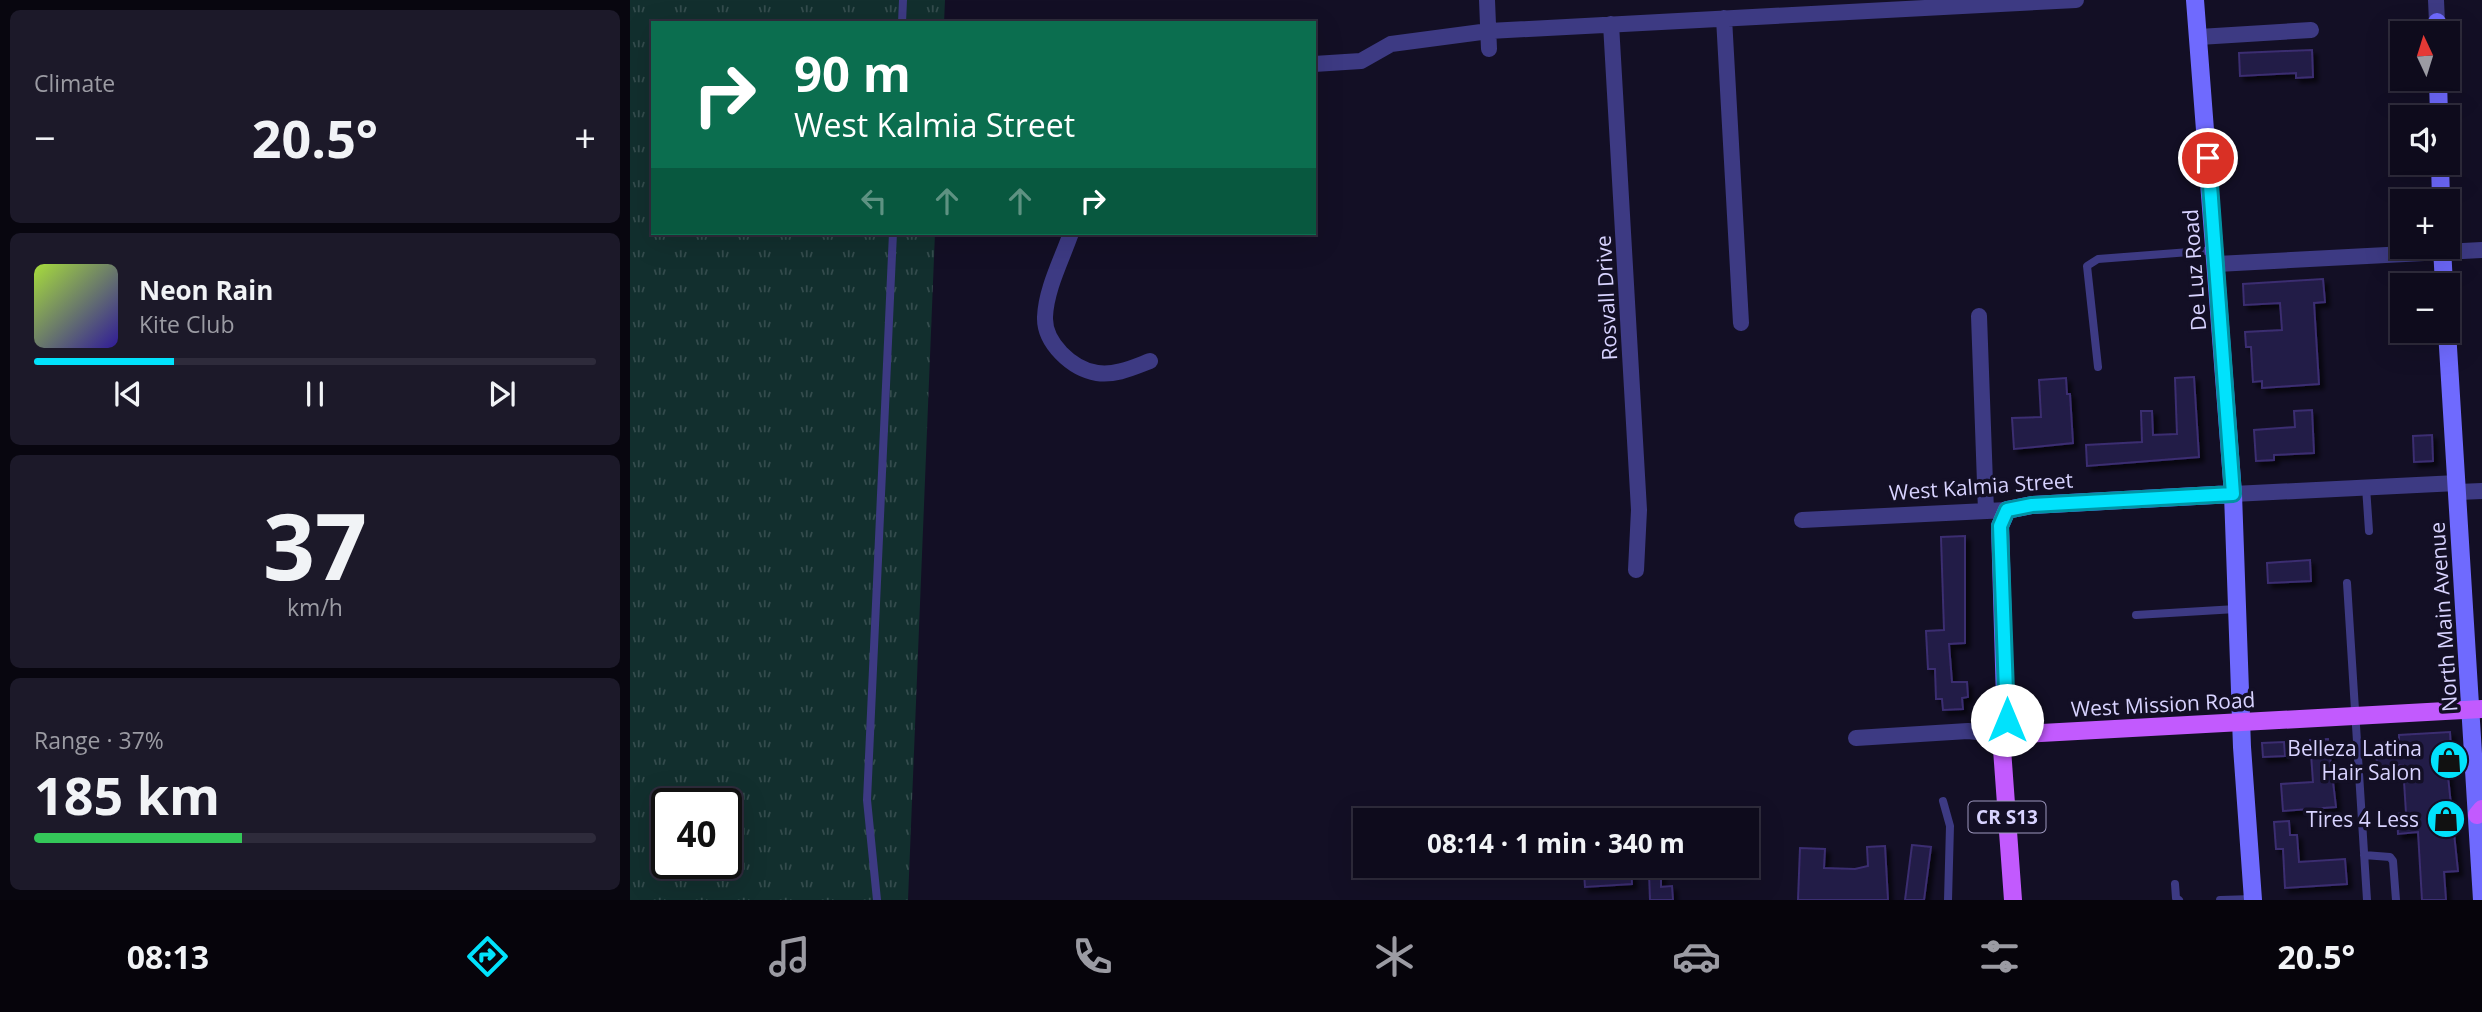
<!DOCTYPE html>
<html lang="en">
<head>
<meta charset="utf-8">
<style>
  body { margin:0; font-family:"Open Sans",sans-serif; background:#1c1929; color:#f1f3f6; height:100vh; display:flex; flex-direction:column; font-size:26px; white-space:nowrap }
  * { box-sizing:border-box; margin:0 }
  p { font-size:23px; color:#9b9ba3 }
  .icon { flex:none; width:38px; height:38px; fill:none; stroke:currentColor; stroke-width:2; stroke-linecap:round; stroke-linejoin:round }
  .map { position:relative; flex:1; overflow:hidden }
  .sheet { display:flex; flex-direction:column; gap:10px; padding:10px; background:#08060f; width:630px }
  .sheet>* { flex:none }
  .guide { position:absolute; left:21px; top:21px; width:665px; height:214px; border-radius:0px; box-shadow:0 7px 28px #0002,0 0 0 2px #2e2b3b; background:#0b6e4f; color:#fff; overflow:hidden }
  .needle { width:46px; rotate:356deg }
  .controls { position:absolute; left:1760px; top:21px; display:grid; gap:14px }
  .controls a { display:grid; place-items:center; width:70px; height:70px; border-radius:0px; background:#0e0b1c; box-shadow:0 7px 28px #0002,0 0 0 2px #2e2b3b; font-size:35px }
  .speed { position:absolute; left:21px; top:788px; display:flex; gap:14px; font-size:35px; font-weight:700; text-align:center }
  .speed>* { display:grid; place-content:center; width:91px; height:91px; border-radius:50%; background:#0e0b1c; box-shadow:0 7px 28px #0002,0 0 0 2px #2e2b3b; line-height:1 }
  .speed .limit { border:4px solid #111; border-radius:10px; background:#fff; color:#111 }
  .pin { position:absolute; display:grid; place-items:center; width:60px; height:60px; color:#fff; margin:-30px; border:4px solid #fff; border-radius:50%; box-shadow:0 2px 7px #0007 }
  .me { position:absolute; width:77px; margin:-38px; rotate:0deg; stroke-linejoin:round; filter:drop-shadow(0 0 5px #0008) }
  .turn { display:flex; align-items:center; gap:24px; height:147px; padding:0 28px; font-size:32px }
  .turn .icon { width:91px; height:91px; stroke-width:2.5 }
  .turn b { display:block; font-size:49px; line-height:60px }
  .lanes { display:flex; align-items:center; height:66px; padding:0 28px; background:#0003; justify-content:center; gap:35px; direction:ltr }
  .lanes .off { opacity:.35 }
  .big { font-size:52px; font-weight:700; line-height:1.1 }
  .sheet .card { flex:1; display:flex; flex-direction:column; justify-content:center; gap:10px; min-width:0; padding:0 24px; border-radius:10px; background:#1c1929 }
  .sheet .dial { align-items:center; gap:0 }
  .dial b { font-size:91px; line-height:1 }
  .song { display:flex; align-items:center; gap:21px }
  .cover { width:84px; height:84px; border-radius:10px; background:linear-gradient(135deg,hsl(80 70% 55%),hsl(250 70% 35%)) }
  .played { height:7px; border-radius:4px; background:linear-gradient(90deg,#01e2fc 25%,#2e2b3b 25%) }
  .keys { display:flex; justify-content:space-around; direction:ltr }
  .heat { display:flex; justify-content:space-between; align-items:center; font-size:38px; direction:ltr }
  .charge { height:10px; border-radius:5px; background:linear-gradient(90deg,#34c759 37%,#2e2b3b 0) }
  .trip { position:absolute; left:723px; top:808px; width:406px; height:70px; border-radius:0px; background:#0e0b1c; box-shadow:0 7px 28px #0002,0 0 0 2px #2e2b3b; font-weight:700; line-height:70px; text-align:center }
  .tabs { display:flex; height:112px; justify-content:space-around; align-items:center; background:#06040b; color:#9b9ba3 }
  .tabs .icon { width:49px; height:49px }
  .tabs .selected { color:#01e2fc }
  .tabs b { font-size:32px; color:#f1f3f6 }
  main { display:flex; flex:1; min-height:0 }
  .map>svg:first-child { display:block }
  .grass { fill:url(#grass-tufts); fill-rule:evenodd }
  .building { fill:#241b46; stroke:#3b2d71; stroke-width:2; filter:url(#shadow) }
  .lines { fill:none; stroke-linecap:round; stroke-linejoin:round }
  .lane { stroke:#3d3a83; stroke-width:8 }
  .street { stroke:#3d3a83; stroke-width:16 }
  .secondary { stroke:#6f6afe; stroke-width:18 }
  .primary { stroke:#c25afe; stroke-width:18 }
  .route-casing { stroke:#0193a4; stroke-width:18 }
  .route { stroke:#01e2fc; stroke-width:12 }
  .labels { text-anchor:middle; dominant-baseline:central; stroke-width:7; stroke-linejoin:round; paint-order:stroke }
  .shield { fill:#130f25; stroke:#9d98be; stroke-width:2 }
  .shield-label { font-size:19px; font-weight:bold; fill:#d8d3ff }
  .street-label { font-size:21px; fill:#d8d3ff; stroke:#130f25 }
  .poi-label { font-size:21px; fill:#d8d3ff; stroke:#130f25; text-anchor:end }
</style>
</head>
<body>
<main>
<section class="sheet">
<div class="card"><p>Climate</p>
<div class="heat"><a>−</a><b class="big">20.5°</b><a>+</a></div>
</div>
<div class="card">
<div class="song"><i class="cover"></i><div><b>Neon Rain</b><p>Kite Club</p></div></div>
<div class="played"></div>
<div class="keys"><svg class="icon" aria-label="previous" viewBox="0 0 24 24"><path d="M18 5L8 12l10 7zM5 5v14"/></svg><svg class="icon" aria-label="pause" viewBox="0 0 24 24"><path d="M8 5v14M16 5v14"/></svg><svg class="icon" aria-label="next" viewBox="0 0 24 24"><path d="M6 5l10 7-10 7zM19 5v14"/></svg></div>
</div>
<div class="card dial"><b>37</b><p>km/h</p></div>
<div class="card"><p>Range · 37%</p><b class="big">185 km</b><div class="charge"></div></div>
</section>
<div class="map">
<svg width="1852" height="900" viewBox="0 0 1852 900">
  <defs>
    <pattern id="grass-tufts" width="24" height="20" patternUnits="userSpaceOnUse" patternTransform="scale(1.75)"><rect width="24" height="20" fill="#122f2e"/><path d="M3 7l-1-3M5 7V3M7 7l1-3M15 17l-1-3M17 17v-4M19 17l1-3" fill="none" stroke="#344c4d"/></pattern>
    <filter id="shadow"><feDropShadow dx="4.5" dy="4.5" stdDeviation="2" flood-color="#0009"/></filter>
  </defs>
  <rect width="100%" height="100%" fill="#130f25"/>
  <path class="grass" d="M0,0H315L314,23H23V233H305L278,900H0ZM37,803H96V863H37Z"/>
  <path class="building" d="M1682,50L1683,77L1666,78V73L1610,76L1609,53Z
    M1693,279L1695,302L1684,303L1689,384L1632,388V381L1623,382L1621,347H1616L1615,332L1652,330L1650,303L1614,305L1613,284Z
    M1564,377L1569,457L1457,466L1456,445L1512,442L1511,411H1522L1523,435L1547,434L1545,378Z
    M1436,378L1437,394H1440L1443,443L1384,449L1382,418L1411,417L1409,380Z
    M1682,410L1684,453L1644,455V460L1626,461L1624,430L1665,427L1664,411Z
    M1802,435L1803,461L1784,462L1783,436Z
    M1335,536V643L1319,644L1322,682H1337L1338,697L1332,698L1333,709L1313,710L1312,699H1306L1305,669H1298L1296,631L1314,630L1311,537Z
    M1680,560L1681,581L1638,583L1637,563Z
    M1820,732L1822,767H1817L1828,871L1814,872L1816,900H1792L1788,832L1768,834L1767,814L1776,813L1773,765L1747,767L1746,743L1769,742V735Z
    M1698,739L1706,807L1653,811L1651,784L1683,782L1680,740Z
    M1654,742L1655,756L1633,757L1632,743Z
    M1659,821L1660,835H1667L1669,862L1715,859L1717,884L1655,888L1653,849H1646L1644,822Z
    M1282,845L1301,847L1294,900H1275Z
    M1255,846L1258,900H1168L1170,848L1195,849L1194,868L1225,869L1238,866L1237,847Z
    M977,866H1001L1002,884L955,887L954,872L978,870Z
    M1031,872V887L1042,886L1043,900H1020L1019,873Z"/>
  <g class="lines">
    <path class="lane" d="M272,23L273,0
      M1468,367L1457,266L1468,259L1586,250
      M1736,487L1739,531
      M1717,583L1737,900
      M1506,615L1606,609
      M1313,801L1320,826L1318,900
      M1734,855L1760,857L1763,861L1766,900
      M1545,884L1546,898L1549,900
      M247,900L237,800L263,233
      M1590,900L1623,899"/>
    <path class="street" d="M857,0L859,49
      M1806,0L1807,22
      M1094,18L1111,323
      M981,24L1009,510L1006,570
      M1569,37L1681,30
      M684,64L731,61L761,44L859,31L1446,0
      M441,233C432,259 416,289 415,317C414,343 442,369 467,373C485,376 504,367 520,361
      M1587,264L1852,250
      M1349,316L1356,511
      M1828,492L1852,491
      M1603,494L1827,483
      M1172,520L1377,510
      M1226,738L1338,731L1376,735"/>
    <path class="secondary" d="M1565,0L1603,494L1612,747L1623,900
      M1807,22V33
      M1808,79L1809,117
      M1810,163L1811,201
      M1812,247L1814,285
      M1817,331L1852,900
      M1376,735L1370,526L1377,510L1402,505L1603,494"/>
    <path class="primary" d="M1847,815L1852,809
      M1383,900L1372,749L1376,735L1852,709"/>
  </g>
  <g class="lines">
    <g class="route-casing">
      <path id="route" d="M1377,720L1370,526L1377,510L1402,505L1603,494L1578,158"/>
    </g>
    <use href="#route" class="route"/>
  </g>
  <defs>
    <g id="shop-disc" transform="scale(2.0125)"><circle r="9.5" fill="#01e2fc" stroke="#130f25"/><path d="M-5-2.5h2.3a2.7 3.5 0 0 1 5.4 0H5L5.5 6h-11ZM-1.5-2.5h3a1.5 2.3 0 0 0-3 0Z" fill="#111"/></g>
  </defs>
  <g fill-rule="evenodd">
    <use href="#shop-disc" x="1819" y="760"/>
    <use href="#shop-disc" x="1816" y="819"/>
  </g>
  <g class="labels">
    <rect class="shield" x="1338.5" y="801.5" width="77" height="31" rx="5"/>
    <g class="shield-label">
      <text x="1377" y="817">CR S13</text>
    </g>
    <g class="street-label">
      <text transform="translate(1564 270) rotate(-94)">De Luz Road</text>
      <text transform="translate(976 298) rotate(-93)">Rosvall Drive</text>
      <text transform="translate(1351 486) rotate(-4)">West Kalmia Street</text>
      <text transform="translate(1813 617) rotate(-94)">North Main Avenue</text>
      <text transform="translate(1533 704) rotate(-3)">West Mission Road</text>
    </g>
    <g class="poi-label">
      <text x="1792" y="748">Belleza Latina<tspan x="1792" dy="24">Hair Salon</tspan></text>
      <text x="1789" y="819">Tires 4 Less</text>
    </g>
  </g>
</svg>
<div class="controls">
<a><svg class="needle" viewBox="-14 -14 28 28"><path d="M0-13l5 13h-10z" fill="#e53935"/><path d="M0 13l5-13h-10z" fill="#9b9ba3"/></svg></a>
<a><svg class="icon" aria-label="sound" viewBox="0 0 24 24"><path d="M4 9h4l5-4v14l-5-4H4zM17 9q2 3 0 6"/></svg></a>
<a>+</a>
<a>−</a>
</div>
<div class="speed"><div class="limit">40</div></div>
<div class="pin" style="left:1578px;top:158px;background:#d93025"><svg class="icon" aria-label="arrive" viewBox="0 0 24 24"><path d="M6 21V4h12l-3 4 3 4H6"/></svg></div>
<svg class="me" style="left:1377px;top:720px" viewBox="-20 -20 40 40"><circle r="19" fill="#fff"/><path d="M0-13L10 11 0 6-10 11z" fill="#01e2fc"/></svg>
<div class="trip">08:14 · 1 min · 340 m</div>
<div class="guide">
<div class="turn"><svg class="icon" aria-label="right" viewBox="0 0 24 24"><path d="M7 20v-9h11M14 6l5 5-5 5"/></svg><div><b>90 m</b>West Kalmia Street</div></div>
<div class="lanes"><svg class="icon off" aria-label="left" viewBox="0 0 24 24"><path d="M17 20v-9H6M10 6l-5 5 5 5"/></svg><svg class="icon off" aria-label="ahead" viewBox="0 0 24 24"><path d="M12 20V5M6 11l6-6 6 6"/></svg><svg class="icon off" aria-label="ahead" viewBox="0 0 24 24"><path d="M12 20V5M6 11l6-6 6 6"/></svg><svg class="icon" aria-label="right" viewBox="0 0 24 24"><path d="M7 20v-9h11M14 6l5 5-5 5"/></svg></div>
</div>
</div>
</main>
<nav class="tabs">
<b>08:13</b>
<svg class="icon selected" aria-label="directions" viewBox="0 0 24 24"><path d="M12 3l9 9-9 9-9-9zM9 14v-3h6M13 9l2 2-2 2"/></svg>
<svg class="icon" aria-label="music" viewBox="0 0 24 24"><path d="M9 18V5l10-2v13"/><circle cx="6" cy="18" r="3"/><circle cx="16" cy="16" r="3"/></svg>
<svg class="icon" aria-label="phone" viewBox="0 0 24 24"><path d="M5 4h4l2 5-3 2q2 4 5 5l2-3 5 2v4C11 20 4 13 5 4z"/></svg>
<svg class="icon" aria-label="climate" viewBox="0 0 24 24"><path d="M12 3v18M4 7l16 10M4 17L20 7"/></svg>
<svg class="icon" aria-label="car" viewBox="0 0 24 24"><path d="M5 17H2v-5l4-1 3-4h7l3 4 3 1v5h-3M9 17h6M6 11h13"/><circle cx="7" cy="17" r="2"/><circle cx="17" cy="17" r="2"/></svg>
<svg class="icon" aria-label="filters" viewBox="0 0 24 24"><path d="M4 7h16M4 17h16"/><circle cx="9" cy="7" r="2"/><circle cx="15" cy="17" r="2"/></svg>
<b>20.5°</b>
</nav>
</body>
</html>
